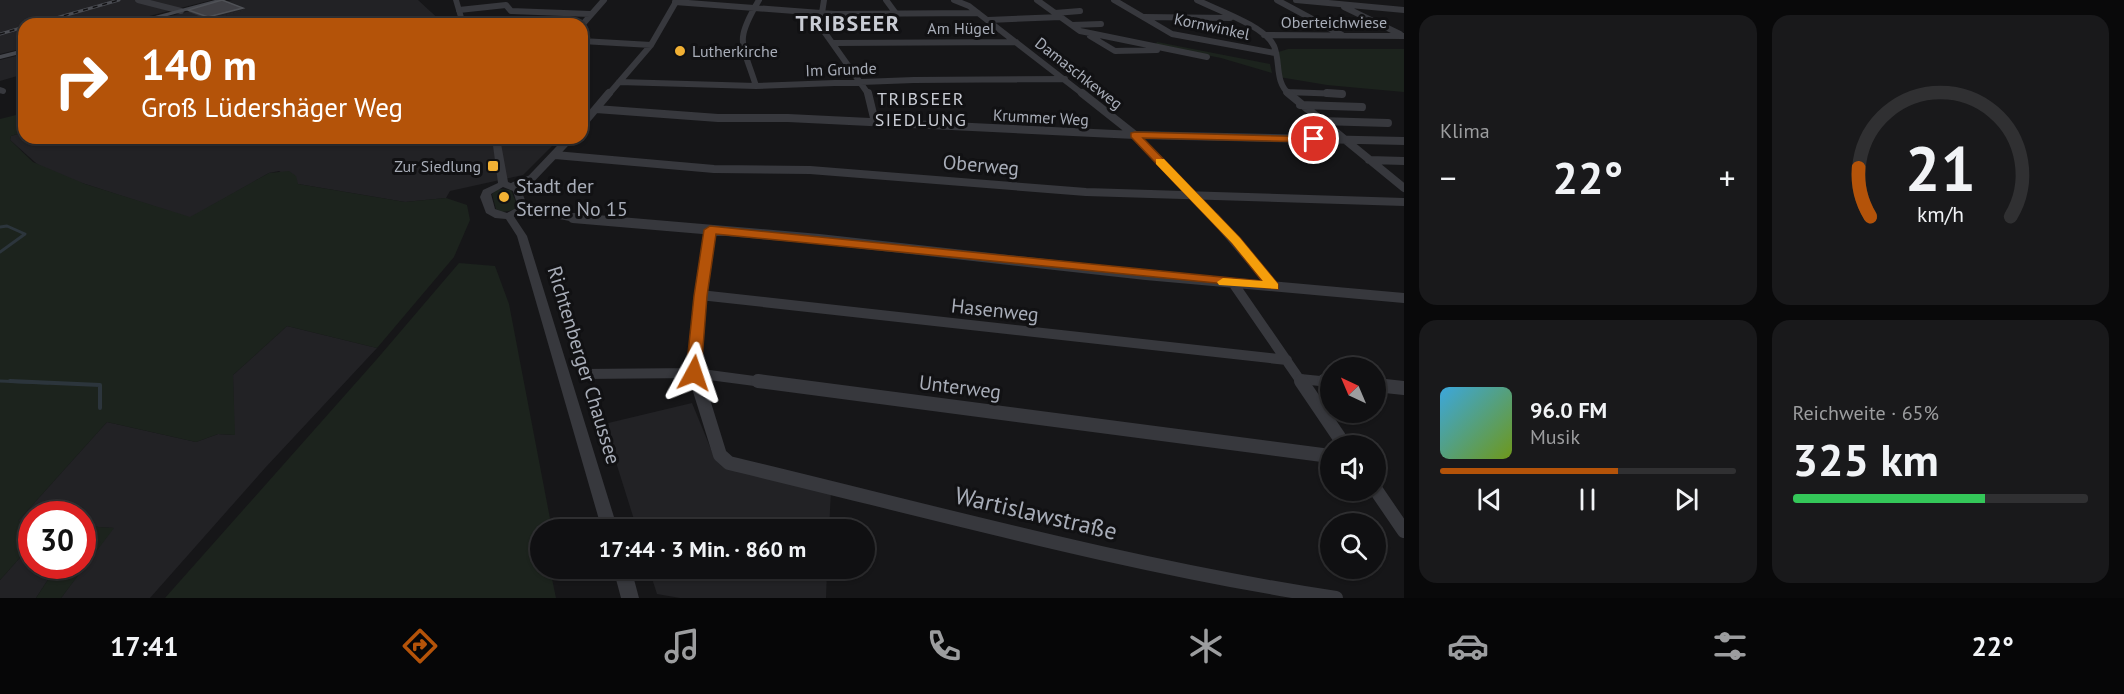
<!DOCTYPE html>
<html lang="de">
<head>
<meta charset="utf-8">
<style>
  body { margin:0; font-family:"PT Sans",sans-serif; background:#19191b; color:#f1f3f6; height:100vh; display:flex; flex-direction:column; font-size:22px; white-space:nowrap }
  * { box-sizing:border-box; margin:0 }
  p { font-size:20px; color:#9c9d9f }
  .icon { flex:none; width:33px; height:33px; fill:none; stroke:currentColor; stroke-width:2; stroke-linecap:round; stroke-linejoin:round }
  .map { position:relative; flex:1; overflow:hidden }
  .panel { display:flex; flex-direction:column; gap:15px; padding:15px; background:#09090a; width:720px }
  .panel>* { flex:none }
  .hud { position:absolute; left:18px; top:18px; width:570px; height:126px; border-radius:18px; box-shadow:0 2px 4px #0004,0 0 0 2px #303032; background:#b45309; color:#fff; overflow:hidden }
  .needle { width:39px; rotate:316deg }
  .controls { position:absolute; left:1320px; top:357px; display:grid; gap:12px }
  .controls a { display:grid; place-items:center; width:66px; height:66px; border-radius:50%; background:#101012; box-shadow:0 2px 4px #0004,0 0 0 2px #303032; font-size:30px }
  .speed { position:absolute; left:18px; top:501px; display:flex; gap:12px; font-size:30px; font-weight:700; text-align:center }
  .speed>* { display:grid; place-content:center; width:78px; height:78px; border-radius:50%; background:#101012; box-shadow:0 2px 4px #0004,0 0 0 2px #303032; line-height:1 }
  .speed .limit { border:9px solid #d22; background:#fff; color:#111 }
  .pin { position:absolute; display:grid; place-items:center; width:51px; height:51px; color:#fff; margin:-26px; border:3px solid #fff; border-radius:50%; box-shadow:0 2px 6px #0007 }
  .me { position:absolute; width:66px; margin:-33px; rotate:5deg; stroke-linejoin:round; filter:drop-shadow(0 0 4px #0008) }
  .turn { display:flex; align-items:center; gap:21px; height:126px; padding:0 24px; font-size:27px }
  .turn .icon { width:78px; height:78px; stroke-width:2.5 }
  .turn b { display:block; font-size:42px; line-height:51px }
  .big { font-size:45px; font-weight:800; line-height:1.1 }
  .panel .tile { flex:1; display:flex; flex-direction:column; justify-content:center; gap:9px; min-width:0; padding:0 21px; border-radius:18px; background:#19191b }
  .panel .dial { align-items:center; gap:0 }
  .dial svg { height:156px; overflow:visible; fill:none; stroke:#303032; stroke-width:7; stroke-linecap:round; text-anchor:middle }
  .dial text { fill:#f1f3f6; stroke:none }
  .song { display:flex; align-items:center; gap:18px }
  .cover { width:72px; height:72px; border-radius:9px; background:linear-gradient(135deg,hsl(200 70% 55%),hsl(80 70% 35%)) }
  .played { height:6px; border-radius:3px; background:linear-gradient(90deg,#b45309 60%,#303032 60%) }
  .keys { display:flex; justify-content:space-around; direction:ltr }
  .heat { display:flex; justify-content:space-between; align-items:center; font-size:33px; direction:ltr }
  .charge { height:9px; border-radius:4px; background:linear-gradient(90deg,#34c759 65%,#303032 0) }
  .panel .tiles { flex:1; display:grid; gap:15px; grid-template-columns:repeat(2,1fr) }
  .trip { position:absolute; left:530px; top:519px; width:345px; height:60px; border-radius:30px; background:#101012; box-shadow:0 2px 4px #0004,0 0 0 2px #303032; font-weight:800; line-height:60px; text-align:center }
  .tab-bar { display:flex; height:96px; justify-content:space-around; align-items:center; background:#060607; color:#9c9d9f }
  .tab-bar .icon { width:42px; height:42px }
  .tab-bar .selected { color:#b45309 }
  .tab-bar b { font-size:27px; color:#f1f3f6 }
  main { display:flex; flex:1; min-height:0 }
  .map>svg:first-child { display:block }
  .built { fill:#222225 }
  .green { fill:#1c231d }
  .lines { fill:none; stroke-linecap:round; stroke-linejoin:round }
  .stream-far1 { stroke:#2c353c; stroke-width:3 }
  .stream { stroke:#2c353c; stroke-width:4 }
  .minor-far3 { stroke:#37383d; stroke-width:6 }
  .minor-far2 { stroke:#37383d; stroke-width:8 }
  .minor-far1 { stroke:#37383d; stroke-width:10 }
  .minor { stroke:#37383d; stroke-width:14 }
  .tertiary { fill:#37383d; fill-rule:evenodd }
  .secondary { fill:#45474d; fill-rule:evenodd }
  .rail-casing { stroke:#4a4c52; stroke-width:3 }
  .rail { stroke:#111113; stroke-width:1.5; stroke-dasharray:5; stroke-linecap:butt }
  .wall { fill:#323236 }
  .shaded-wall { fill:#212124 }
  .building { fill:#3f3f44; stroke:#4f5156; stroke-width:1.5 }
  .route { fill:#b45309; stroke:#753606; stroke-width:1.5 }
  .slow { fill:#f59e0b }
  .poi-dot { fill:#f2b134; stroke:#111113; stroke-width:2 }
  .labels { text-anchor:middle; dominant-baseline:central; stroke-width:6; stroke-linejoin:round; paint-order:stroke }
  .far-street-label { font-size:16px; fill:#a8adb8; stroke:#111113 }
  .far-poi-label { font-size:16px; fill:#a8adb8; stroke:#111113; text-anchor:start }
  .far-quarter-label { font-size:18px; letter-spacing:1.5px; fill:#c9ccd4; stroke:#111113 }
  .street-label { font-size:20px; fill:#a8adb8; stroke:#111113 }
  .poi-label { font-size:20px; fill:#a8adb8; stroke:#111113; text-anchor:start }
  .far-district-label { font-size:22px; font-weight:bold; letter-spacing:1.5px; fill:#c9ccd4; stroke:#111113 }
  .near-street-label { font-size:24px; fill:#a8adb8; stroke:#111113 }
</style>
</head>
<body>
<main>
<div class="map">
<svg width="1404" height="598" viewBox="0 0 1404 598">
  <rect width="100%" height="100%" fill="#161618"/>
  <path class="built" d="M0,0H212L118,24H24V48L0,54Z
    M232,0H418L444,24H140Z
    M24,54V74L0,81V60Z
    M24,132V138H560L523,175L450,191L446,198L405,202L298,184L279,171L269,173L190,218L45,171L10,140L11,136Z
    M287,326L377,348L265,468L150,598H61L113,528L83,526L82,514H32L31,523L17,522L107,422L196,442L218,434L234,435L233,375Z
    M692,403L715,459L831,491L829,529H637L604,424Z
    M31,551L32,566H57L36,598H0V580L25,552Z
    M649,569H827L826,598H680L657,594Z"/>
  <path class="green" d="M1157,42L1270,64L1272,73L1221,58L1155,45Z
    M1288,49H1404V92L1327,85L1279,77L1275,53Z
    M24,113V132L11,136L10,140L33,162L85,184L190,217L269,173L289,171L296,176L298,184L405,202L446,198L467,205L470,220L454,257L377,348L287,326L233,375L235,435L218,434L196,442L107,422L18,521L31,523V551L25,552L0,580V119Z
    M498,189L511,190L517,205L514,210L502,212L496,209L492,194Z
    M459,263L495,266L509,304L552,529L540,530V568L550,569L556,598H165L377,359Z
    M83,526L114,528L61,598H36L57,566H82Z"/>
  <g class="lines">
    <path class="stream-far1" d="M0,227L7,226L25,234L0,252
      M0,381L48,383"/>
    <path class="stream" d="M10,381L100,385V408"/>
    <path class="minor-far3" d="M138,0L181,11
      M886,0L897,15
      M954,0L969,6L1084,95
      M1037,0L1080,31L1207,57
      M1114,0L1172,34L1275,53
      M1197,0C1217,10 1265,26 1274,46C1281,62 1274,82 1290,95
      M1277,0L1342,35
      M1296,0L1404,10
      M675,2L834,14L978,13
      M1344,7L1400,34
      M459,10L506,5L511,11L590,14
      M816,13L818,23L869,95
      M822,13L824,0
      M1055,13L1080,11
      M1144,17L1230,18
      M988,20L1061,17
      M582,25L604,0
      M1072,25L1101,24
      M1264,35L1404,36
      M1090,36L1115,51L1157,50
      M582,41L651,45
      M833,43L1016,42
      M619,82L756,86L914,80L1065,79
      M756,86C742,42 734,42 759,0
      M0,90L3,91
      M1286,92L1342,94
      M608,95L651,45L677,0"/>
    <path class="minor-far2" d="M868,93L875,122
      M1082,93L1135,135L1216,219
      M1288,93L1404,188
      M1327,93L1342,94
      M1300,105L1362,107
      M596,109L718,118H788L1135,135L1404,141
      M1320,121L1388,123
      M582,125L609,93
      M555,155L714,169L810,170L1086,192L1404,202
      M1369,160L1404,161
      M514,186L531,179L570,138
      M523,208L581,219"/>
    <path class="minor-far1" d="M573,218L819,239L1146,275L1404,298
      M1215,218L1273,286
      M1233,283L1302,383
      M700,295L1287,360
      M583,374L694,373L770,383
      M1300,379L1330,382
      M697,383L694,373L700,295L710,230"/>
    <path class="minor" d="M697,381L720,455L729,463C930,511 1131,567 1336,598
      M758,381L1330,456
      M1301,381L1345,446
      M1324,381L1330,382
      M1376,385L1404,388
      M1376,490L1404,531"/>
    <path class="tertiary" d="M453,0H459L466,24H460Z
      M492,138H500L508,182L520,187L528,208L515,218L527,236L618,530H602L517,236L506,219L495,218L486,213L480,197L483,190L498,183ZM503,187L513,191L518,207L507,213L495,209L491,194Z
      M613,568H631L639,598H621Z"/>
    <path class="secondary" d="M215,0H226L138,24H125Z
      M24,49V53L0,59V55Z"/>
    <g class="rail-casing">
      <path id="rail" d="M35,24L119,0
        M0,34L24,27"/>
    </g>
    <use href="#rail" class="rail"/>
  </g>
  <path class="wall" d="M243,8L244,10L209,20L189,12L188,10Z"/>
  <path class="shaded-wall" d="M243,8L244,10L209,20L208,17Z
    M589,38L590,48L582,58V48Z"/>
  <path class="building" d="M222,0L243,8L208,17L188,10Z
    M582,38H589L582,48Z"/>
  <path class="route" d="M1135,132L1317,137V141L1314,142L1143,138L1240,238L1278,284V289L716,234L707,296L701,373L694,379L686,373L694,296L704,230L710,226L1262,281L1232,243L1131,137V133Z"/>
  <path class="slow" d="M1156,159H1164L1240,238L1278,284V289L1219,285L1217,282L1223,278L1263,281L1232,243L1156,164Z"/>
  <g class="poi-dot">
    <circle cx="680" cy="51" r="6"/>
    <rect x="487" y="160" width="12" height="12" rx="3"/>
    <circle cx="504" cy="197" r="6"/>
  </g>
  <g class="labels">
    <g class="far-street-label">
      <text x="1334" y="22">Oberteichwiese</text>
      <text transform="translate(1212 26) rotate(12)">Kornwinkel</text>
      <text x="961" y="28">Am Hügel</text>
      <text transform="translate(841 69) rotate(-2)">Im Grunde</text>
      <text transform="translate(1079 73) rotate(38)">Damaschkeweg</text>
      <text transform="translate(1041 117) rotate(3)">Krummer Weg</text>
    </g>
    <g class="far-poi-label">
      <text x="692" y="51">Lutherkirche</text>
      <text x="481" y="166" text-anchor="end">Zur Siedlung</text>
    </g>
    <g class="far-quarter-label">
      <text x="921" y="98">TRIBSEER<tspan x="921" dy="21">SIEDLUNG</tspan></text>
    </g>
    <g class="street-label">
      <text transform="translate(981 165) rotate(5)">Oberweg</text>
      <text transform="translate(995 310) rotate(6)">Hasenweg</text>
      <text transform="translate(584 365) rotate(73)">Richtenberger Chaussee</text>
      <text transform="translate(960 387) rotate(7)">Unterweg</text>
    </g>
    <g class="poi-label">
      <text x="516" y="186">Stadt der<tspan x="516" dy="23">Sterne No 15</tspan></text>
    </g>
    <g class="far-district-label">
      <text x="848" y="23">TRIBSEER</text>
    </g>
    <g class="near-street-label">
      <text transform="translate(1036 513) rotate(13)">Wartislawstraße</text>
    </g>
  </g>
</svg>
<div class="controls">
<a><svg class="needle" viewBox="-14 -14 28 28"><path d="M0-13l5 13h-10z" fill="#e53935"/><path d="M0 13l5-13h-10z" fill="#9c9d9f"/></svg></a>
<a><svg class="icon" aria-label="sound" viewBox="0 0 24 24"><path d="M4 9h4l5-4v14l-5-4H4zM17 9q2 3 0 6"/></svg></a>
<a><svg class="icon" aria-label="search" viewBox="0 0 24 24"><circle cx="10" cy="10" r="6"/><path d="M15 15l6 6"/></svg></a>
</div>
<div class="speed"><div class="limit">30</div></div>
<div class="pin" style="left:1314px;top:139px;background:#d93025"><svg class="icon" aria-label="arrive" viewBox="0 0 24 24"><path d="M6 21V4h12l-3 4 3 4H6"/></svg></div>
<svg class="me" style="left:694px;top:373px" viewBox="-20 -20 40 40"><path d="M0-17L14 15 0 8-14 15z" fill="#b45309" stroke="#fff" stroke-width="4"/></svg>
<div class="trip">17:44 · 3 Min. · 860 m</div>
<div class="hud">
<div class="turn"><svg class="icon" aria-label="right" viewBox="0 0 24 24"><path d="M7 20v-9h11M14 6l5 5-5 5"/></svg><div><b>140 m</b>Groß Lüdershäger Weg</div></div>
</div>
</div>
<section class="panel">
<div class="tiles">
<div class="tile"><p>Klima</p>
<div class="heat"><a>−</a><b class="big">22°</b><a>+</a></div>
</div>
<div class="tile dial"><svg viewBox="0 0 100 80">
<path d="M14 69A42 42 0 1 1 86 69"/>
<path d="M14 69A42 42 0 0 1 8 44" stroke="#b45309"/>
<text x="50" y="56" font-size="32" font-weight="700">21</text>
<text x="50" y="72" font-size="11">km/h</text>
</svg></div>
<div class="tile">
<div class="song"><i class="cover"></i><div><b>96.0 FM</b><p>Musik</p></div></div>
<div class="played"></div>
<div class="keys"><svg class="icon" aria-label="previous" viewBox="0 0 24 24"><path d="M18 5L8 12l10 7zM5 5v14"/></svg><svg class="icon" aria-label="pause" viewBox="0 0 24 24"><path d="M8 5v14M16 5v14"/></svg><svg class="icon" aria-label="next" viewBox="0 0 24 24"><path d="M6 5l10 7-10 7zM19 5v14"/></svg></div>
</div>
<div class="tile"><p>Reichweite · 65%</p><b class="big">325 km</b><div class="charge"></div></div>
</div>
</section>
</main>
<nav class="tab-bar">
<b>17:41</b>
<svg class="icon selected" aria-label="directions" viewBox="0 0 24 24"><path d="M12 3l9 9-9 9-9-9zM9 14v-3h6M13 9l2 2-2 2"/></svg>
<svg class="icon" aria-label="music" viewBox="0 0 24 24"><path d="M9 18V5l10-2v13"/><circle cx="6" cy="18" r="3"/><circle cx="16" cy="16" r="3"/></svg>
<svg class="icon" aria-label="phone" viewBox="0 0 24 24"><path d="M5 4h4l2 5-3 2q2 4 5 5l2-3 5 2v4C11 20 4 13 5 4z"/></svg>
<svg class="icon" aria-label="climate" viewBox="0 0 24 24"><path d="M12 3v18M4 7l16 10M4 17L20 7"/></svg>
<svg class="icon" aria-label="car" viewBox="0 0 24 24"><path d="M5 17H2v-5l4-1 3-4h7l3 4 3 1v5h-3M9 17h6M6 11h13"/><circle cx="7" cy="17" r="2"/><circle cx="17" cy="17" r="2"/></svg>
<svg class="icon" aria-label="filters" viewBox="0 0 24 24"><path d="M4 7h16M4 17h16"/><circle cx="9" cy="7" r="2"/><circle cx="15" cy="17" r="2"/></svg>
<b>22°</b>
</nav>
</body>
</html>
